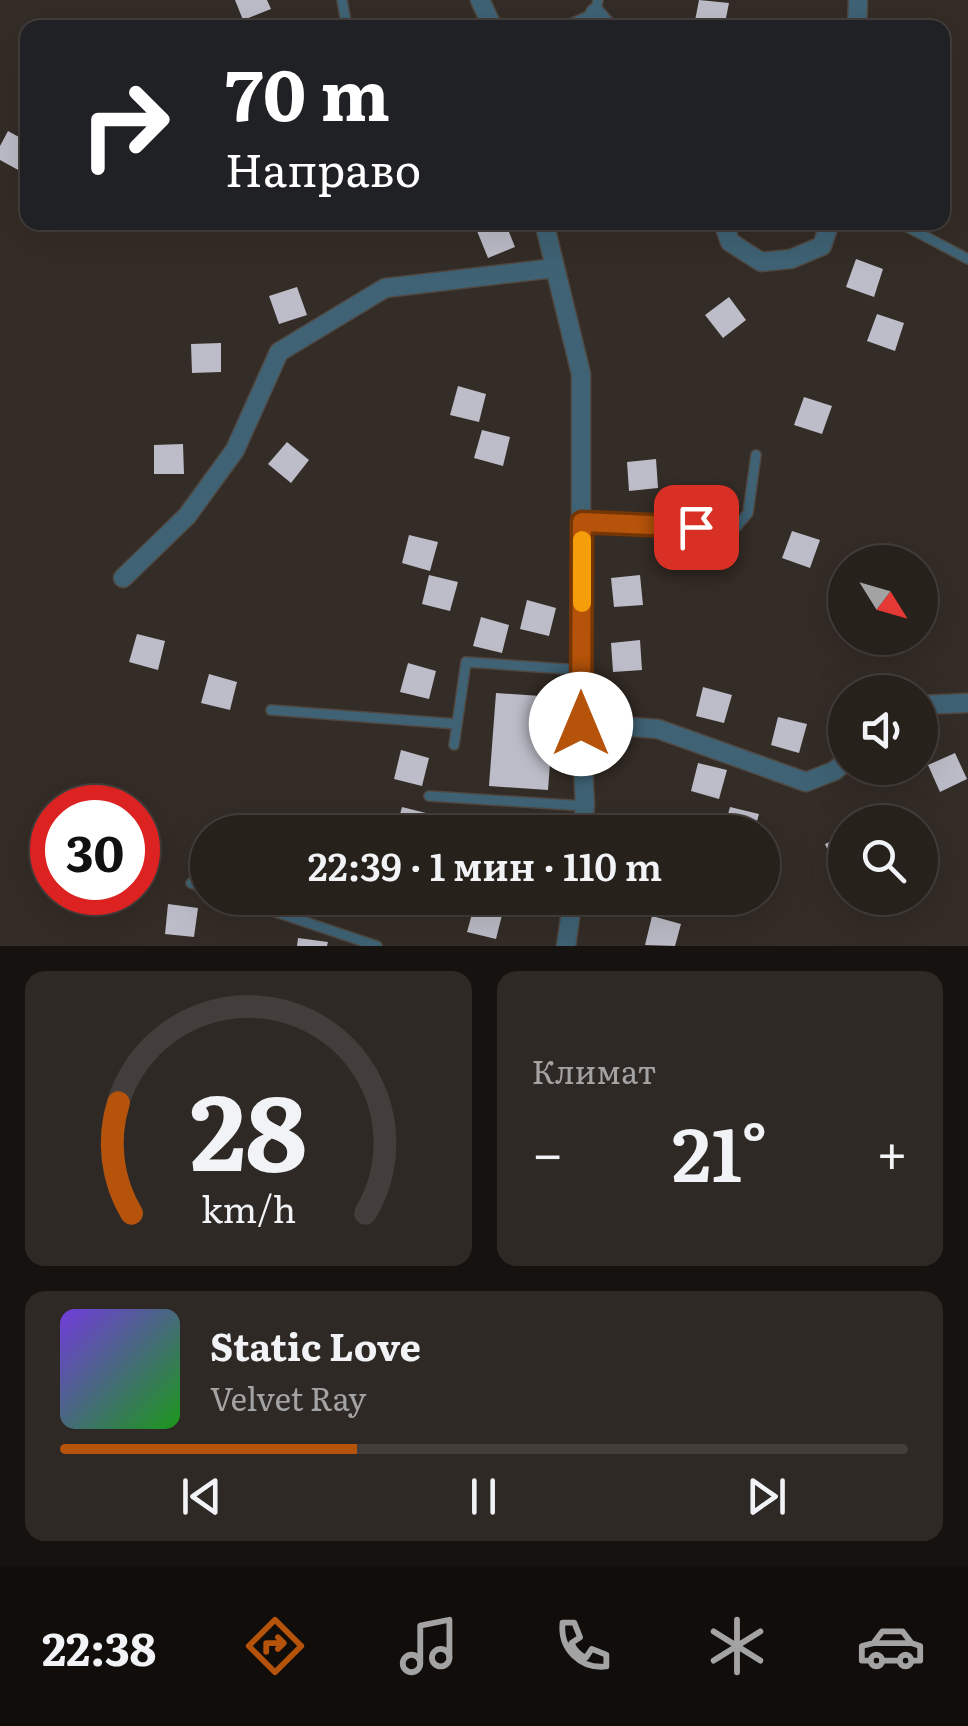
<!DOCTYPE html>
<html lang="ru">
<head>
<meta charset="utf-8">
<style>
  body { margin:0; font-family:Literata,serif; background:#2f2925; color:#f1f3f6; height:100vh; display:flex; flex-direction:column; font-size:38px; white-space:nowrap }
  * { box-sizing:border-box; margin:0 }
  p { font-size:32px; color:#a4a3a3 }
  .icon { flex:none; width:55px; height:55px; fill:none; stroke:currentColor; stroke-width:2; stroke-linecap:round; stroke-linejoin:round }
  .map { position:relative; height:946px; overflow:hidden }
  .panel { display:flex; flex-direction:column; gap:25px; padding:25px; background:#15120f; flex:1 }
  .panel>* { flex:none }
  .guide { position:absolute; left:20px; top:20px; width:930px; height:210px; border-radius:20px; box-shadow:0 10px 40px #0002,0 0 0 2px #433e3b; background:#202124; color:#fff; overflow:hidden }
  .needle { width:65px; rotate:127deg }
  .fabs { position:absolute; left:828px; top:545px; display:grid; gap:20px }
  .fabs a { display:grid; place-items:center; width:110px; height:110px; border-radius:50%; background:#27211c; box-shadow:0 10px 40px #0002,0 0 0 2px #433e3b; font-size:50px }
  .speed { position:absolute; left:30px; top:785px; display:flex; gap:20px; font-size:50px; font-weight:700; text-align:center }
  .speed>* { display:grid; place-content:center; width:130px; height:130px; border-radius:50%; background:#27211c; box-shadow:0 10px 40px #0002,0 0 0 2px #433e3b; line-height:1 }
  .speed .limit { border:15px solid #d22; background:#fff; color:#111 }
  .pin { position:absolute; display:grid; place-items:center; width:85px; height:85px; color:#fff; margin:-42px; border-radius:20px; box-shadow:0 5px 15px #0006 }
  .me { position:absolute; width:110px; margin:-55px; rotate:0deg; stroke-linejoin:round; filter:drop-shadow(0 0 8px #0008) }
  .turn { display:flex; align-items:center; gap:35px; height:210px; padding:0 40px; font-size:45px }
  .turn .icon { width:130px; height:130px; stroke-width:2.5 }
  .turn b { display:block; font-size:70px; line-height:85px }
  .big { font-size:75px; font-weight:600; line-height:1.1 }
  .panel .card { flex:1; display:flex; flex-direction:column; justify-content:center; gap:15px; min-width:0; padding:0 35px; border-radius:20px; background:#2f2925 }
  .panel .dial { align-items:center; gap:0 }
  .dial svg { height:260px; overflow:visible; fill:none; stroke:#433e3b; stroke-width:7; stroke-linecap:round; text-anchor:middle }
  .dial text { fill:#f1f3f6; stroke:none }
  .song { display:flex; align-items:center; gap:30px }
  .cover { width:120px; height:120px; border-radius:15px; background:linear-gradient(135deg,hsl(260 70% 55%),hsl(120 70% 35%)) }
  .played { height:10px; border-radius:5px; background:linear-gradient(90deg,#b45309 35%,#433e3b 35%) }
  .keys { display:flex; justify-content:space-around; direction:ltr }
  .heat { display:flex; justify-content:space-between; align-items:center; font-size:55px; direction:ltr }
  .panel .tiles { flex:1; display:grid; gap:25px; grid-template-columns:1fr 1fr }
  .card:last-child { grid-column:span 2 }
  .trip { position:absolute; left:190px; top:815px; width:590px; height:100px; border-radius:50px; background:#27211c; box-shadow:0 10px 40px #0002,0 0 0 2px #433e3b; font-weight:600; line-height:100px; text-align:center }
  .tab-bar { display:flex; height:160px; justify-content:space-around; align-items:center; background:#100d0b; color:#a4a3a3 }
  .tab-bar .icon { width:70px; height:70px }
  .tab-bar .on { color:#b45309 }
  .tab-bar b { font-size:45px; color:#f1f3f6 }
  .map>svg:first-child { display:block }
  .building { fill:#bcbdc8 }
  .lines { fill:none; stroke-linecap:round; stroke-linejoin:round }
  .lane-casing { stroke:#504843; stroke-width:12 }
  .street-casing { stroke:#504843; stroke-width:21 }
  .lane { stroke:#3f6375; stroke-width:9 }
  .street { stroke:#3f6375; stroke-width:18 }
  .route-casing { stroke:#753606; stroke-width:25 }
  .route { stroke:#b45309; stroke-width:18 }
  .slow { stroke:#f59e0b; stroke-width:18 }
</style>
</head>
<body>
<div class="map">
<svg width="968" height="946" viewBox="0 0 968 946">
  <rect width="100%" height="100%" fill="#342c26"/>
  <path class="building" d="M235,0H267L271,9L243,20Z
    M699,0L729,3L724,28L694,26Z
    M8,131L28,142V157L20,171L0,160V146Z
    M496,222H505L515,247L488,258L477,231Z
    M856,259L883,269L874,297L846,287Z
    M297,287L307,315L279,324L269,296Z
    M729,297L746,320L723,338L705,315Z
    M877,314L904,323L895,351L867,341Z
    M221,343V372L192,373L191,344Z
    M458,386L486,394L479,422L450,415Z
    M804,397L832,406L822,434L794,425Z
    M482,430L510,437L503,466L474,458Z
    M287,442L309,460L291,483L268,464Z
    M183,444L184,474H154V445Z
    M656,459L658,488L629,491L627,462Z
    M792,531L820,540L810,568L782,558Z
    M409,535L438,542L430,571L402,563Z
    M429,575L458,582L450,611L422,604Z
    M640,575L643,605L614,607L611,578Z
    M527,600L556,608L549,636L520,629Z
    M481,617L509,625L502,653L473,646Z
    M137,634L165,641L158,670L129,662Z
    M640,640L642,670L613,672L611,643Z
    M408,663L436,671L429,699L400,692Z
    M209,674L237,682L230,710L201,703Z
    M703,687L732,695L724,723L696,716Z
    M496,693L555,697L548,790L489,786Z
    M778,717L807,724L799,753L771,745Z
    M401,750L429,758L422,786L394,779Z
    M955,753L967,779L940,792L928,765Z
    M698,763L727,770L719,799L691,791Z
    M402,807L430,814L426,832H395Z
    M730,807L759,814L754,832H723Z
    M491,824L521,831V832H489Z
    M845,835V867L837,871L825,844Z
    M323,898H352L351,906L322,902Z
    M475,903L503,911L496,939L467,932Z
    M168,904L198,908L194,937L165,934Z
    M652,916L681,924L675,946L645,945Z
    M298,938L328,942L327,946H297Z"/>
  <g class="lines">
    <g class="lane-casing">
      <path id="lane" d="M342,0L347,28
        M562,28L595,13L598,0
        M898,222L968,259
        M581,522L735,528L748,513L756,455
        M271,710L457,724
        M454,745L466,662L581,670
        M429,796L585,806
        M191,883L208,889
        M234,898L377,946"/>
    </g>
    <g class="street-casing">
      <path id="street" d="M480,0L493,28
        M595,13L608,28
        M857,28L858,0
        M544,222L581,374V723L585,806L582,832
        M723,222L730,242L761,262L791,259L822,246L830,222
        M123,578L187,516L235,450L279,352L385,288L555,268
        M920,705L968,703
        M581,723L658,729L806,782L834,771L845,762
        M566,946L573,898"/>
    </g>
    <use href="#lane" class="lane"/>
    <use href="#street" class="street"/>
  </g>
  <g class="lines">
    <g class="route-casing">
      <path id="route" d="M581,724L582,522L696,527"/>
    </g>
    <use href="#route" class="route"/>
    <path class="slow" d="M582,540V603"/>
  </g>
</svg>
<div class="fabs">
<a><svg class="needle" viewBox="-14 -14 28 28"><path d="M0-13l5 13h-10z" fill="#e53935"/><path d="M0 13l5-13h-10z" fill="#a4a3a3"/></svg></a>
<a><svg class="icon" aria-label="sound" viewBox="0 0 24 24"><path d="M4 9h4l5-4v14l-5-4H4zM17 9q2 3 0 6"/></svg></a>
<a><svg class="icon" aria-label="search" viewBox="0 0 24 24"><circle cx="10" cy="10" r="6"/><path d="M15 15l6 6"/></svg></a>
</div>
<div class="speed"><div class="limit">30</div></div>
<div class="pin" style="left:696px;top:527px;background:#d93025"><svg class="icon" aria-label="arrive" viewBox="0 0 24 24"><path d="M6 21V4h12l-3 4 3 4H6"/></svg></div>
<svg class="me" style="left:581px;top:724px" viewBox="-20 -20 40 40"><circle r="19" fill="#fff"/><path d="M0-13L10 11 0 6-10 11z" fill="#b45309"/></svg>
<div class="trip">22:39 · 1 мин · 110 m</div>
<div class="guide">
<div class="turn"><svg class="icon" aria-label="right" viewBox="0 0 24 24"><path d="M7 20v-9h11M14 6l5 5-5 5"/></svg><div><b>70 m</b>Направо</div></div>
</div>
</div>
<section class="panel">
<div class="tiles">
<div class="card dial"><svg viewBox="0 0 100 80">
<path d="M14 69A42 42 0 1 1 86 69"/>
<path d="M14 69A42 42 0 0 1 10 35" stroke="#b45309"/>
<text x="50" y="56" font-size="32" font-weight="700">28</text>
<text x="50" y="72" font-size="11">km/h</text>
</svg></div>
<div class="card"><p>Климат</p>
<div class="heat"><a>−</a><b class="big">21°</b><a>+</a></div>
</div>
<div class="card">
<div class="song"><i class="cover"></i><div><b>Static Love</b><p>Velvet Ray</p></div></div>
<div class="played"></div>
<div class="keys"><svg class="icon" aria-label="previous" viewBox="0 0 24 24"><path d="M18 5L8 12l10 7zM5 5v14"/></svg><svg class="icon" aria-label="pause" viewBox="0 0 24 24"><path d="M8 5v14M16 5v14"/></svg><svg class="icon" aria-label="next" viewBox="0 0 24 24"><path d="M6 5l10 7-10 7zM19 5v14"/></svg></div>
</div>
</div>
</section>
<nav class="tab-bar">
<b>22:38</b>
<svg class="icon on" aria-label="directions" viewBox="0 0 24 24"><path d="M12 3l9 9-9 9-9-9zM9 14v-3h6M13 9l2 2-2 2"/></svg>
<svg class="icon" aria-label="music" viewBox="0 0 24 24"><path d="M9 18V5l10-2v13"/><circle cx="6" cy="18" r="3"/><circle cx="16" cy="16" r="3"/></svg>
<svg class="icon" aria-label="phone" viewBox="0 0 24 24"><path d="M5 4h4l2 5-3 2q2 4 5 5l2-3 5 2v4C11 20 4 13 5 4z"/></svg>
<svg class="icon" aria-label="climate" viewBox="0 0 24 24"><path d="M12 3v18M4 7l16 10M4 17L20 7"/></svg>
<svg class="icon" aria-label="car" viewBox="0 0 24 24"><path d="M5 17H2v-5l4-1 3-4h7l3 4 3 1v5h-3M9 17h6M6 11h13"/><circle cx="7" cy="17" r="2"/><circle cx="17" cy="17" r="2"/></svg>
</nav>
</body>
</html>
